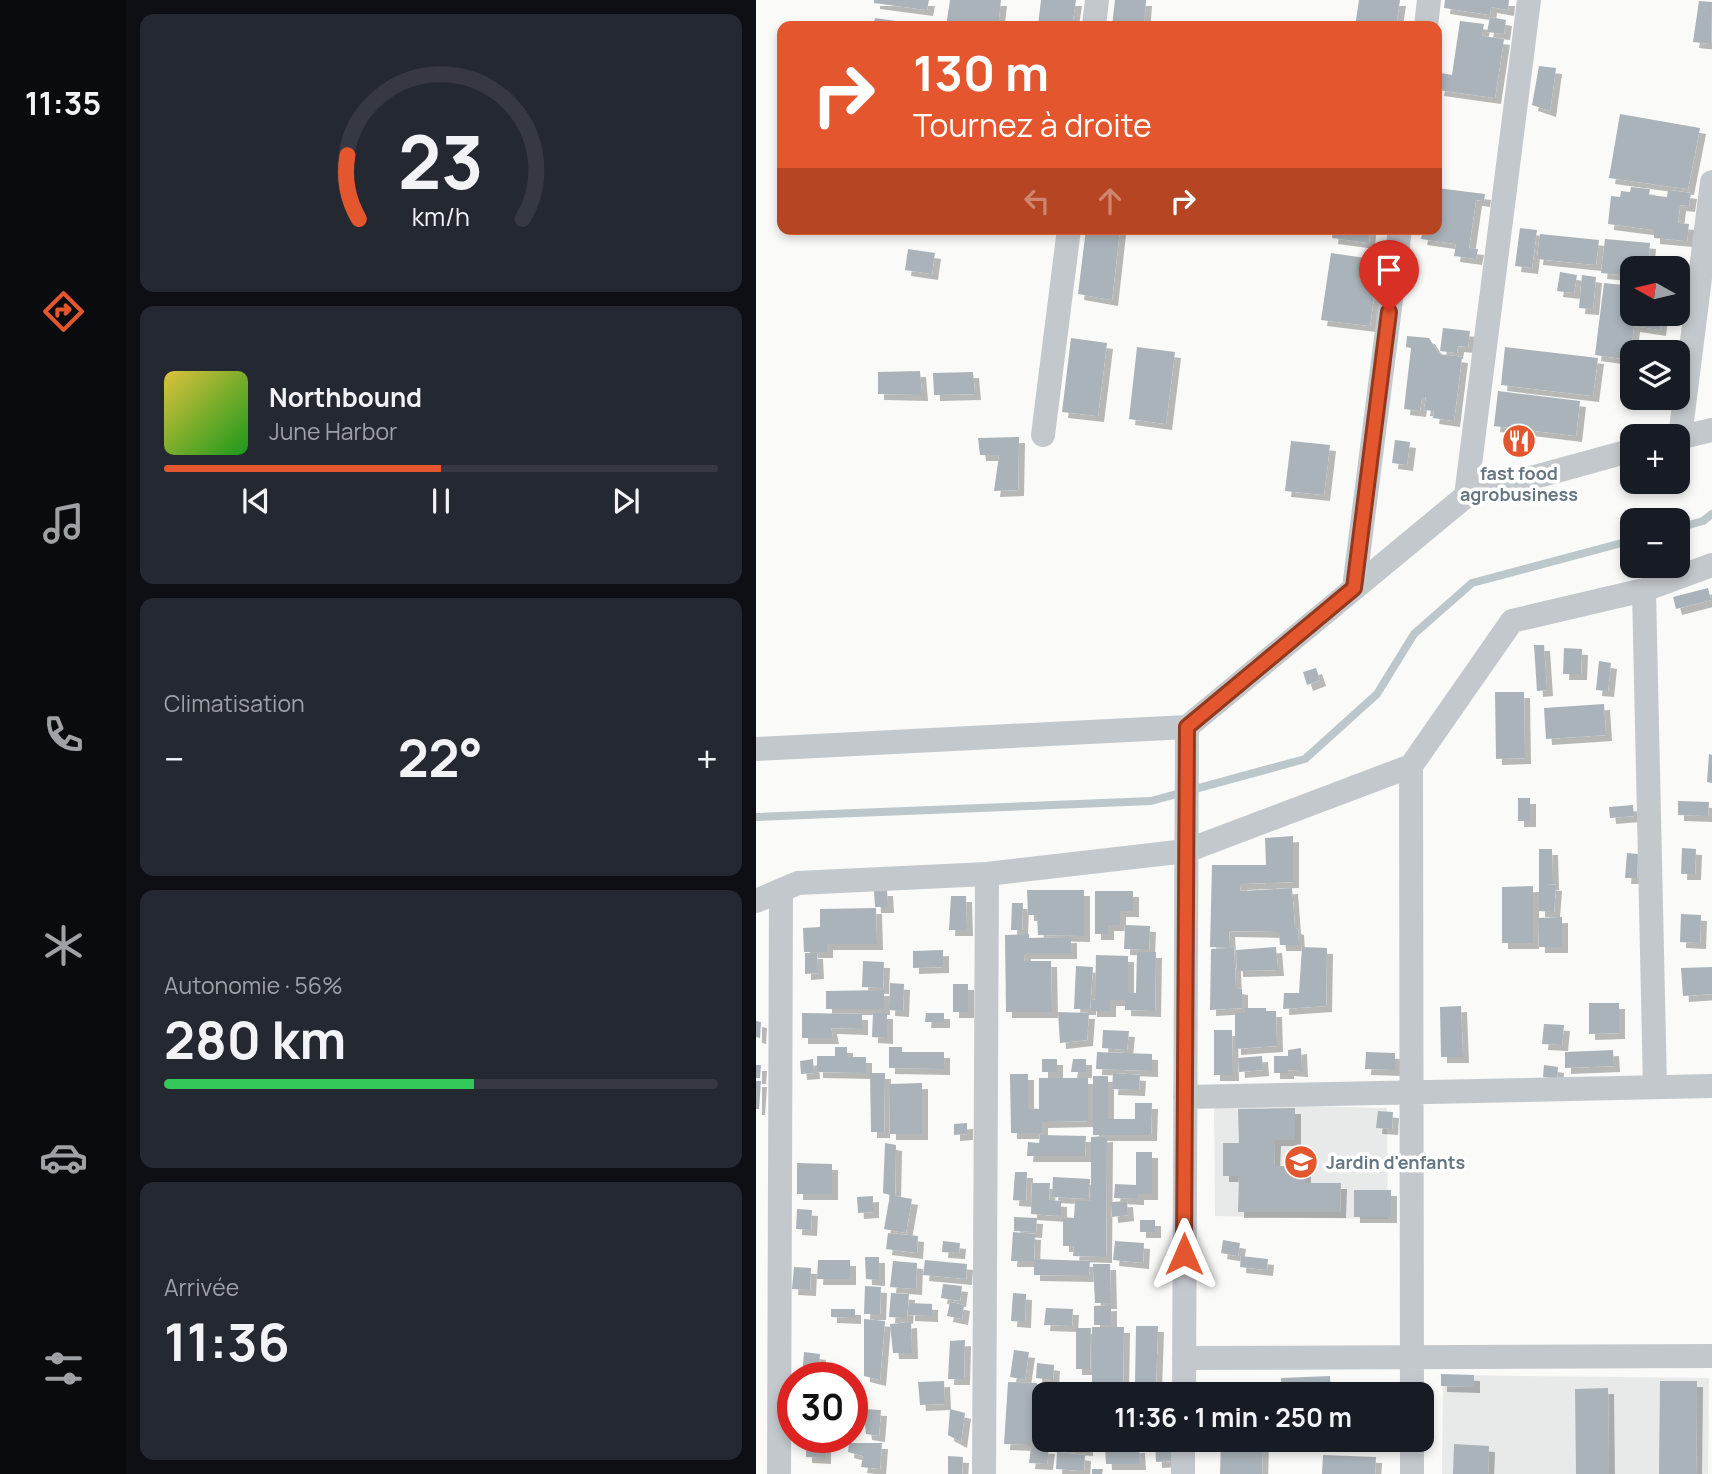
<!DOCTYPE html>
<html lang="fr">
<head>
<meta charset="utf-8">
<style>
  body { margin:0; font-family:Manrope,sans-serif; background:#242831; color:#f1f3f6; height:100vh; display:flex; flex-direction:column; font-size:26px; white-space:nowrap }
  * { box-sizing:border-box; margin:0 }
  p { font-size:23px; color:#9ea1a6 }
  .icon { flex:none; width:38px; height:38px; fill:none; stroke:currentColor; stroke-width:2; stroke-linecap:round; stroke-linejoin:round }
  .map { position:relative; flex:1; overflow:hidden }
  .drawer { display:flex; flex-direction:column; gap:14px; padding:14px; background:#0d0f14; width:630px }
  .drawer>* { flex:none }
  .hud { position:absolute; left:21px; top:21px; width:665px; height:214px; border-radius:14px; box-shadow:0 4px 10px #0003; background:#e4572e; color:#fff; overflow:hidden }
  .needle { width:46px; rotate:278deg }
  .buttons { position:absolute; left:864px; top:256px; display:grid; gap:14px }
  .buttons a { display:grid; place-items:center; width:70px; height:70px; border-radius:14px; background:#171b24; box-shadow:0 4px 10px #0003; font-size:35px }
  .speed { position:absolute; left:21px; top:1362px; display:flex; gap:14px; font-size:35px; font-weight:700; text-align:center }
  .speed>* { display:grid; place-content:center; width:91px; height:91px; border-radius:50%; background:#171b24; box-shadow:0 4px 10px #0003; line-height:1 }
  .speed .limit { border:10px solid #d22; background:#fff; color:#111 }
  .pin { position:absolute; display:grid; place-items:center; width:60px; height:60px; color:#fff; margin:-72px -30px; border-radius:50% 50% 50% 0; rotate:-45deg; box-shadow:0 0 7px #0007 }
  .pin .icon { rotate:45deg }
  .me { position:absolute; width:77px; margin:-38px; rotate:0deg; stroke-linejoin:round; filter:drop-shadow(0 0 5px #0008) }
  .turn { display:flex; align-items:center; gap:24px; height:147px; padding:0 21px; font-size:32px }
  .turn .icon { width:91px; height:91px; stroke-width:2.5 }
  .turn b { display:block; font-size:49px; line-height:60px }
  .lanes { display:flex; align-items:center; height:66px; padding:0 21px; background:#0003; justify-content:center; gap:35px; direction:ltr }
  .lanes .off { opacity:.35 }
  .big { font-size:52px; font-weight:700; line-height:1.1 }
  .drawer .tile { flex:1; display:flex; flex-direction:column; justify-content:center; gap:10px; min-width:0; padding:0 24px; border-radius:14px; background:#242831 }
  .drawer .dial { align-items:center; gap:0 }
  .dial svg { height:182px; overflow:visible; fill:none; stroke:#363941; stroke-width:7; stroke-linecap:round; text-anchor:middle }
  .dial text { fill:#f1f3f6; stroke:none }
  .song { display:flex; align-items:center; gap:21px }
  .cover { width:84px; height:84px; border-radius:10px; background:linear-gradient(135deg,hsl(50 70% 55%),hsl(120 70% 35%)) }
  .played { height:7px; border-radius:4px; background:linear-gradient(90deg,#e4572e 50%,#363941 50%) }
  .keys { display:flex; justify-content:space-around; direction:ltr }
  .heat { display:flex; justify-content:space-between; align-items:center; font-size:38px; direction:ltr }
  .charge { height:10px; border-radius:5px; background:linear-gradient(90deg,#34c759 56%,#363941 0) }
  .trip { position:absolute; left:276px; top:1382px; width:402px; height:70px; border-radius:14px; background:#171b24; box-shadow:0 4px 10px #0003; font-weight:700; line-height:70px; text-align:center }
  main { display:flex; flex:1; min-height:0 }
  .menu { display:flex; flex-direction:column; width:126px; justify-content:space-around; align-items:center; background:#090b0e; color:#9ea1a6 }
  .menu .icon { width:49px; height:49px }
  .menu .on { color:#e4572e }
  .menu b { font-size:32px; color:#f1f3f6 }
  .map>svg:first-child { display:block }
  .built { fill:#e8e9e9 }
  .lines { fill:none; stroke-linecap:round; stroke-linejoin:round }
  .stream { stroke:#bbc7cb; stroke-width:8 }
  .building { fill:#aab3b9; filter:url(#shadow) }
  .minor { stroke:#c3c8cc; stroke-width:24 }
  .route-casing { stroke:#94391e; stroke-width:18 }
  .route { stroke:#e4572e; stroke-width:12 }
  .labels { text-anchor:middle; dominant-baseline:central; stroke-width:7; stroke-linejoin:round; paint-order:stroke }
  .poi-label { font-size:18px; font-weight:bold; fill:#657683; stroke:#fff }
</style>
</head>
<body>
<main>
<nav class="menu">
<b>11:35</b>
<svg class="icon on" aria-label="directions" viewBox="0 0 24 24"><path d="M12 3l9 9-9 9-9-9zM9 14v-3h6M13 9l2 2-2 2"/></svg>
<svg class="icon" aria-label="music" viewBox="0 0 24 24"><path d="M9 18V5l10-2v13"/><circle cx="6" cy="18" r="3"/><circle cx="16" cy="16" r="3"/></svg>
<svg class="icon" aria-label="phone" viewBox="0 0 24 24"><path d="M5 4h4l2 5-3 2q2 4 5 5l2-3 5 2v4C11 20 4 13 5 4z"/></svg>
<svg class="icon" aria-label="climate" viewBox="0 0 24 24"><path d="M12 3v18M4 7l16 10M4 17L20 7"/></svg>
<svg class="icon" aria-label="car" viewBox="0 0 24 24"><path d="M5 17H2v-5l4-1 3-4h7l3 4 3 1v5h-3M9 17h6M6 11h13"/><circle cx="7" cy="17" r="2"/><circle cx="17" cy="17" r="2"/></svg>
<svg class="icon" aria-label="filters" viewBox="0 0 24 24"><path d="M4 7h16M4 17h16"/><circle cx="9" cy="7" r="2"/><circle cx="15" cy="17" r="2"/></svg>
</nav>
<section class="drawer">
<div class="tile dial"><svg viewBox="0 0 100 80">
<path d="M14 69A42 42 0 1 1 86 69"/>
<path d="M14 69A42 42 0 0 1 9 41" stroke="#e4572e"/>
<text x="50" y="56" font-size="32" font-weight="700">23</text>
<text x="50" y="72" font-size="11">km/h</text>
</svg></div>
<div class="tile">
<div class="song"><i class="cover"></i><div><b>Northbound</b><p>June Harbor</p></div></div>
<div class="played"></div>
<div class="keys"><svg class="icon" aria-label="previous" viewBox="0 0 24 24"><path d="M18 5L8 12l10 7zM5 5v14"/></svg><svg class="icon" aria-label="pause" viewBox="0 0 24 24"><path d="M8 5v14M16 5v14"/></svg><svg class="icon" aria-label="next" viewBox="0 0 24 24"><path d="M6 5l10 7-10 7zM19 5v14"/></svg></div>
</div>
<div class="tile"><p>Climatisation</p>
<div class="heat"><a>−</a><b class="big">22°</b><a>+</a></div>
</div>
<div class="tile"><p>Autonomie · 56%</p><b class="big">280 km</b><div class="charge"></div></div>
<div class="tile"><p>Arrivée</p><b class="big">11:36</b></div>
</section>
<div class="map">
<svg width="956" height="1474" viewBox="0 0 956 1474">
  <defs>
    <filter id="shadow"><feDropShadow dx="6" dy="6" stdDeviation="0" flood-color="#0004"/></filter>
  </defs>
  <rect width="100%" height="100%" fill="#fafaf8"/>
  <path class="built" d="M546,1106L631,1108L632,1219L459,1216L458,1107Z
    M687,1375L953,1378L952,1474H686Z"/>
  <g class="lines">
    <path class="stream" d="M922,528L947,521L956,514
      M0,817L395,801L549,759L621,694L658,634L716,583L877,540"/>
  </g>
  <path class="building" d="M118,0H173L171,10L118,3Z
    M194,0H245L242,26H190Z
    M285,0H320L316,26H282Z
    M359,0H390L388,26H356Z
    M603,0H644L640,26H599Z
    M689,0H753L752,10L735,7L734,15L688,8Z
    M943,1L956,2L955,44L937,42Z
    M734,17L750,20L748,34L731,32Z
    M119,18L154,23L153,26H117Z
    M704,21L728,24L726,36L748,39L739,98L682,90L685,73L696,75Z
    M783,66L800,68L794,111L776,105Z
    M864,114L944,128L932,189L853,178Z
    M875,187L894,189L893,195L911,197L912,190L935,193L933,206L924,205L922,223L933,224L931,241L898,238V230L852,224L855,196L864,197L865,191L874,192Z
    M681,188L729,194L728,201L720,200L713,248L722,249L720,259L698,256L700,244L665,239L667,229H681Z
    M764,228L781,230L776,268L759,266Z
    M330,229H364L356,300L322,294Z
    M577,229H614L613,243L576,238Z
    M784,234L843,240L840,265L781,259Z
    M849,239L894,243L892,268H877V276L845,273Z
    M152,249L179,253L176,274L149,270Z
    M575,253L623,260L614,326L565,320Z
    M897,261L924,264V268H896Z
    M804,272L821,275L818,293L801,291Z
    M826,275L840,277L837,309L823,308Z
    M848,283L877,286V313H906L904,330L878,326L874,360L839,355Z
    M687,328L714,331L712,347L702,346L701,353L684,351Z
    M651,336L673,338L683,354L706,357L698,421L677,418L678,411L668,410L670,397H666L664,411L648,409L655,348L650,347Z
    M315,338L351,343L342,416L306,412Z
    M381,347L419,352L410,424L373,419Z
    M749,347L842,358L837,396L745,385Z
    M164,371L166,395L122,394V372Z
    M217,372L219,394L178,395L177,373Z
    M742,391L824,401L820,436L738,426Z
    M263,437L262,490L238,491L243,455H224L222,438Z
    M639,440L654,442L651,465L636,463Z
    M535,441L574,445L568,495L529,491Z
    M952,588L955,600L920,609L917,597Z
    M778,645H788L791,690L781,691Z
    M808,648L826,649L825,674H807Z
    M843,661L855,663L852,691L840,690Z
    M560,668L564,680L551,685L547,672Z
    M739,692H768L769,758L740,759Z
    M848,704L850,735L790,739L788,708Z
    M953,754L956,755V783L951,782Z
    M762,798H774V821H762Z
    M922,801L953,802L952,816L922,815Z
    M877,805L878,816L854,818L853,807Z
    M537,836V882L485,884L484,891L536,888L539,928L542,929L543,945H524L523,932L473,931L474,948L478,946L480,988L486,989V1008L454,1010L455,949L474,948L454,947L456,865H510L509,838Z
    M926,848L940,849L939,874H925Z
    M783,849H796L797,884H789L800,885L798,912L783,911Z
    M871,853L882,854L881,878H869Z
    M777,886V943H746V887Z
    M118,890H131L132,907H119Z
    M271,890H328V936L282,935L281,915H272Z
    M339,891H377V911H364V925H352V934H339Z
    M195,896H210L211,930H193Z
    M256,903H267L266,930H255Z
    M120,908L121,944H71V952H48L47,928L64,927V909Z
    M925,914L945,915L944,943L924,942Z
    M806,917V947H783L782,918Z
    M369,925L394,926L393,950L368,949Z
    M273,934V938L315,937V953H269L268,961H295L296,1012H250L249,935Z
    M520,947L522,970L481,971L480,950Z
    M546,947L571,948L570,1006L527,1009L528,993H543Z
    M187,950V967L157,968V951Z
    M381,952H400L399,1011L369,1010V1000H354V1011H335V999L339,1000L340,955L372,956V993H380Z
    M49,953H61L62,973L49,974Z
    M107,961L128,962L127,988L106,987Z
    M320,966L337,967L334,1009H318Z
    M956,967V994L927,996L925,968Z
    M134,983L148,984L147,1011L133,1010Z
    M197,984H212V1012H197Z
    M128,990V1009H70V991Z
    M833,1003H863V1033L833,1034Z
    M705,1006L707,1057H685L684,1007Z
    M489,1008H510V1011H520L521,1046L479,1049V1013H489Z
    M302,1012L333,1013L331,1040L304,1043Z
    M46,1013L106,1014V1029L75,1028L77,1038H46Z
    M117,1013H131V1038L116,1037Z
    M170,1013H188V1022H169Z
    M0,1021L5,1022L4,1038L0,1037Z
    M788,1024L808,1025L806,1045L786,1044Z
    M347,1030L373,1031L371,1050L346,1048Z
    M458,1030H476L477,1075H458Z
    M79,1047H91V1057H110V1073L61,1072V1056H79Z
    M133,1047H146V1052H188V1069L133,1068Z
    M545,1048L546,1071L532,1070V1073H518V1056H532V1050Z
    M857,1050L858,1066L809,1068V1052Z
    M341,1052L396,1054V1071L340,1069Z
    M610,1052L639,1053V1070L609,1069Z
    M506,1056L507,1070L483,1072L482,1058Z
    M57,1059L58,1073L45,1074L44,1061Z
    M286,1059H301V1072H286Z
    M317,1059H330V1072H315Z
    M0,1065H5L4,1078H0Z
    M788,1065L802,1067L801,1079L787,1077Z
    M114,1073H129L128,1132H115Z
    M357,1073L384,1075L383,1090L356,1089Z
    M254,1074H272V1108L283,1109V1078H332V1121L286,1122V1133H255Z
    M337,1076H352V1119H379V1103H396L395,1135H337Z
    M0,1081H5L3,1109H0Z
    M166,1083V1134H134L133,1084Z
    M539,1108V1140H519L518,1166H549V1183H585L584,1212H482L483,1176H467V1143H483L482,1109Z
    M622,1111L637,1112L636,1129L620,1128Z
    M211,1123V1134L198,1135V1124Z
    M284,1135L330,1136L329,1156H271L272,1142L283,1143Z
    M351,1136L350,1257L317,1256L318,1246H307V1217L318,1218L319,1201H335V1137Z
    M129,1143L140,1145L139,1196L156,1199L150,1233L128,1229L134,1195L127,1193Z
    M380,1152H396V1194H382V1199L358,1198L359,1184L380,1185Z
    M41,1163L76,1164V1194H41Z
    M259,1172H271L270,1201L257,1200Z
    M297,1177L334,1179L333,1199L296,1197Z
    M276,1183H294L293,1200L305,1201V1216L275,1214Z
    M598,1190H635V1217H598Z
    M117,1196V1212L102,1213L101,1197Z
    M371,1201L372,1215L356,1217L355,1202Z
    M41,1209L56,1210L55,1230L40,1229Z
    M258,1217L281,1218L280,1232L258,1231Z
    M384,1220H399V1232H384Z
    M257,1232L279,1234L278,1261H255Z
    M132,1233L162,1236L161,1253L130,1249Z
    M467,1240L484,1243L482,1256L465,1253Z
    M187,1241L204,1243L203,1253L186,1252Z
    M359,1241L388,1243L387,1263L357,1260Z
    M485,1256L512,1259L511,1270L484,1267Z
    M109,1257H123V1280L110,1279Z
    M278,1259L334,1261L333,1276L278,1275Z
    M62,1260H94V1279H61Z
    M169,1260L211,1264L210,1279L167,1275Z
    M137,1261L161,1263L160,1289L134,1287Z
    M337,1264H354L355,1303H339Z
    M38,1267L55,1268L54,1290L36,1289Z
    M187,1284L206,1286L204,1301L185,1298Z
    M109,1286L125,1287L124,1314H108Z
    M135,1293L153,1294L151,1318L133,1317Z
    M257,1293L270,1294L269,1322L255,1321Z
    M194,1302L208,1305L206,1319L191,1316Z
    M153,1303L176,1304V1316L153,1315Z
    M355,1305V1325H338V1306Z
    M290,1308L317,1309L316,1326L288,1325Z
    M75,1309H99V1318L75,1317Z
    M108,1319L129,1321L124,1380L108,1376Z
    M155,1322L156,1353H137L134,1324Z
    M380,1326H402L400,1384H379Z
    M336,1327H368L367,1383H336Z
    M320,1328H335L334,1369H320Z
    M209,1340L208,1379H192L194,1341Z
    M258,1350L273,1352L269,1380L254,1377Z
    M48,1352L64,1354L62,1377H46Z
    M281,1363L298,1365L297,1380L280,1378Z
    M685,1374L718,1375V1387L685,1386Z
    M574,1376L575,1395H526L525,1378Z
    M188,1381L189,1404L164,1405L162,1382Z
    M904,1381H941L940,1474H903Z
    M252,1382L281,1383L280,1417L289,1418V1441H274V1445L248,1444Z
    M301,1384L334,1386L333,1395H301Z
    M398,1388L416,1389V1395H398Z
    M852,1388L853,1474H820L819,1389Z
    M107,1409L125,1410L123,1436L110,1434Z
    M194,1409L209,1413L205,1442L192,1435Z
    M296,1440H331V1450L295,1448Z
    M336,1440H351V1444H336Z
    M399,1440H415L416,1461L400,1462Z
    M465,1440H507L506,1474H464Z
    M50,1443H69V1458L50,1457Z
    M93,1443H126L124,1469L105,1467L107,1456L92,1452Z
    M698,1444L733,1446L732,1474H697Z
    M275,1447L293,1448L291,1464L273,1463Z
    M383,1447L384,1464H350L349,1448Z
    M301,1452L329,1455L328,1471L300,1469Z
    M567,1455L620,1457L619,1474H566Z
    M192,1456L207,1457L206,1474H192Z
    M336,1469H347L346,1474H336Z"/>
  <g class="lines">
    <path class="minor" d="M338,26L341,0
      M670,26L673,0
      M287,435L313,229
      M924,437L956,182
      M922,438L956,430
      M710,496L773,0
      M598,588L644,229
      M888,590L899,1087
      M0,749L431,727L710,496L877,450
      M655,766L656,1395
      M0,901L42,883L231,874L430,851L655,766L756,621L888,590L956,565
      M429,1097L956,1086
      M428,1358L956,1356
      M428,1395L431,727
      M656,1440V1474
      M23,1474L25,892
      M228,1474L231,874
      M427,1474V1440"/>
  </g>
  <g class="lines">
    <g class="route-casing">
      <path id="route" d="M428,1254L431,727L598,588L633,312"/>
    </g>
    <use href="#route" class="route"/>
  </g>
  <defs>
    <g id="restaurant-disc" transform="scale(1.75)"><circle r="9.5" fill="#e4572e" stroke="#fff"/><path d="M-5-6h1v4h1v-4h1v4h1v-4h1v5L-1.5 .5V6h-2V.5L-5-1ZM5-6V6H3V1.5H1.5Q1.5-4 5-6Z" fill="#fff"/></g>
    <g id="school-disc" transform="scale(1.75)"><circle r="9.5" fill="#e4572e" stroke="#fff"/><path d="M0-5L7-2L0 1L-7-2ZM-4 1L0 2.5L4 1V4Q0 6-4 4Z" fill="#fff"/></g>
  </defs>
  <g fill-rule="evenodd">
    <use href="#restaurant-disc" x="763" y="441"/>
    <use href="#school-disc" x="545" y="1162"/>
  </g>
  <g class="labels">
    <g class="poi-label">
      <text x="763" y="473">fast food<tspan x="763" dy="21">agrobusiness</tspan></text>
      <text x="570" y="1162" text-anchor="start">Jardin d'enfants</text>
    </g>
  </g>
</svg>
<div class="buttons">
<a><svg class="needle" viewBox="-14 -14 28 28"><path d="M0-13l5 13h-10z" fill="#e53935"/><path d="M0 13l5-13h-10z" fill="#9ea1a6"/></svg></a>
<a><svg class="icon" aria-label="layers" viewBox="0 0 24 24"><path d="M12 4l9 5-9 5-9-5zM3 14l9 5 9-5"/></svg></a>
<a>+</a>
<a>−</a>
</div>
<div class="speed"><div class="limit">30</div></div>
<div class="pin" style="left:633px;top:312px;background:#d93025"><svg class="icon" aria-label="arrive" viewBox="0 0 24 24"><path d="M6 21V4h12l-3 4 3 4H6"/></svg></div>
<svg class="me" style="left:428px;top:1254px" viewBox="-20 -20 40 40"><path d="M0-17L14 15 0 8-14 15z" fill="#e4572e" stroke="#fff" stroke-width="4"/></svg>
<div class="trip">11:36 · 1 min · 250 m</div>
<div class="hud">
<div class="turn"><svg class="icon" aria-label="right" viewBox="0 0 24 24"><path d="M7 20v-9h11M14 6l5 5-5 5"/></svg><div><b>130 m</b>Tournez à droite</div></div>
<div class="lanes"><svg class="icon off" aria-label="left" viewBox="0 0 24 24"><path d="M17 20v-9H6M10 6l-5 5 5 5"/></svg><svg class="icon off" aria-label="ahead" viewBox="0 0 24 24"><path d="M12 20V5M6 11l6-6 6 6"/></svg><svg class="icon" aria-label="right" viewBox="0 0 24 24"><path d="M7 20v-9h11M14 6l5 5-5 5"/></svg></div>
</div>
</div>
</main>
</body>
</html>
